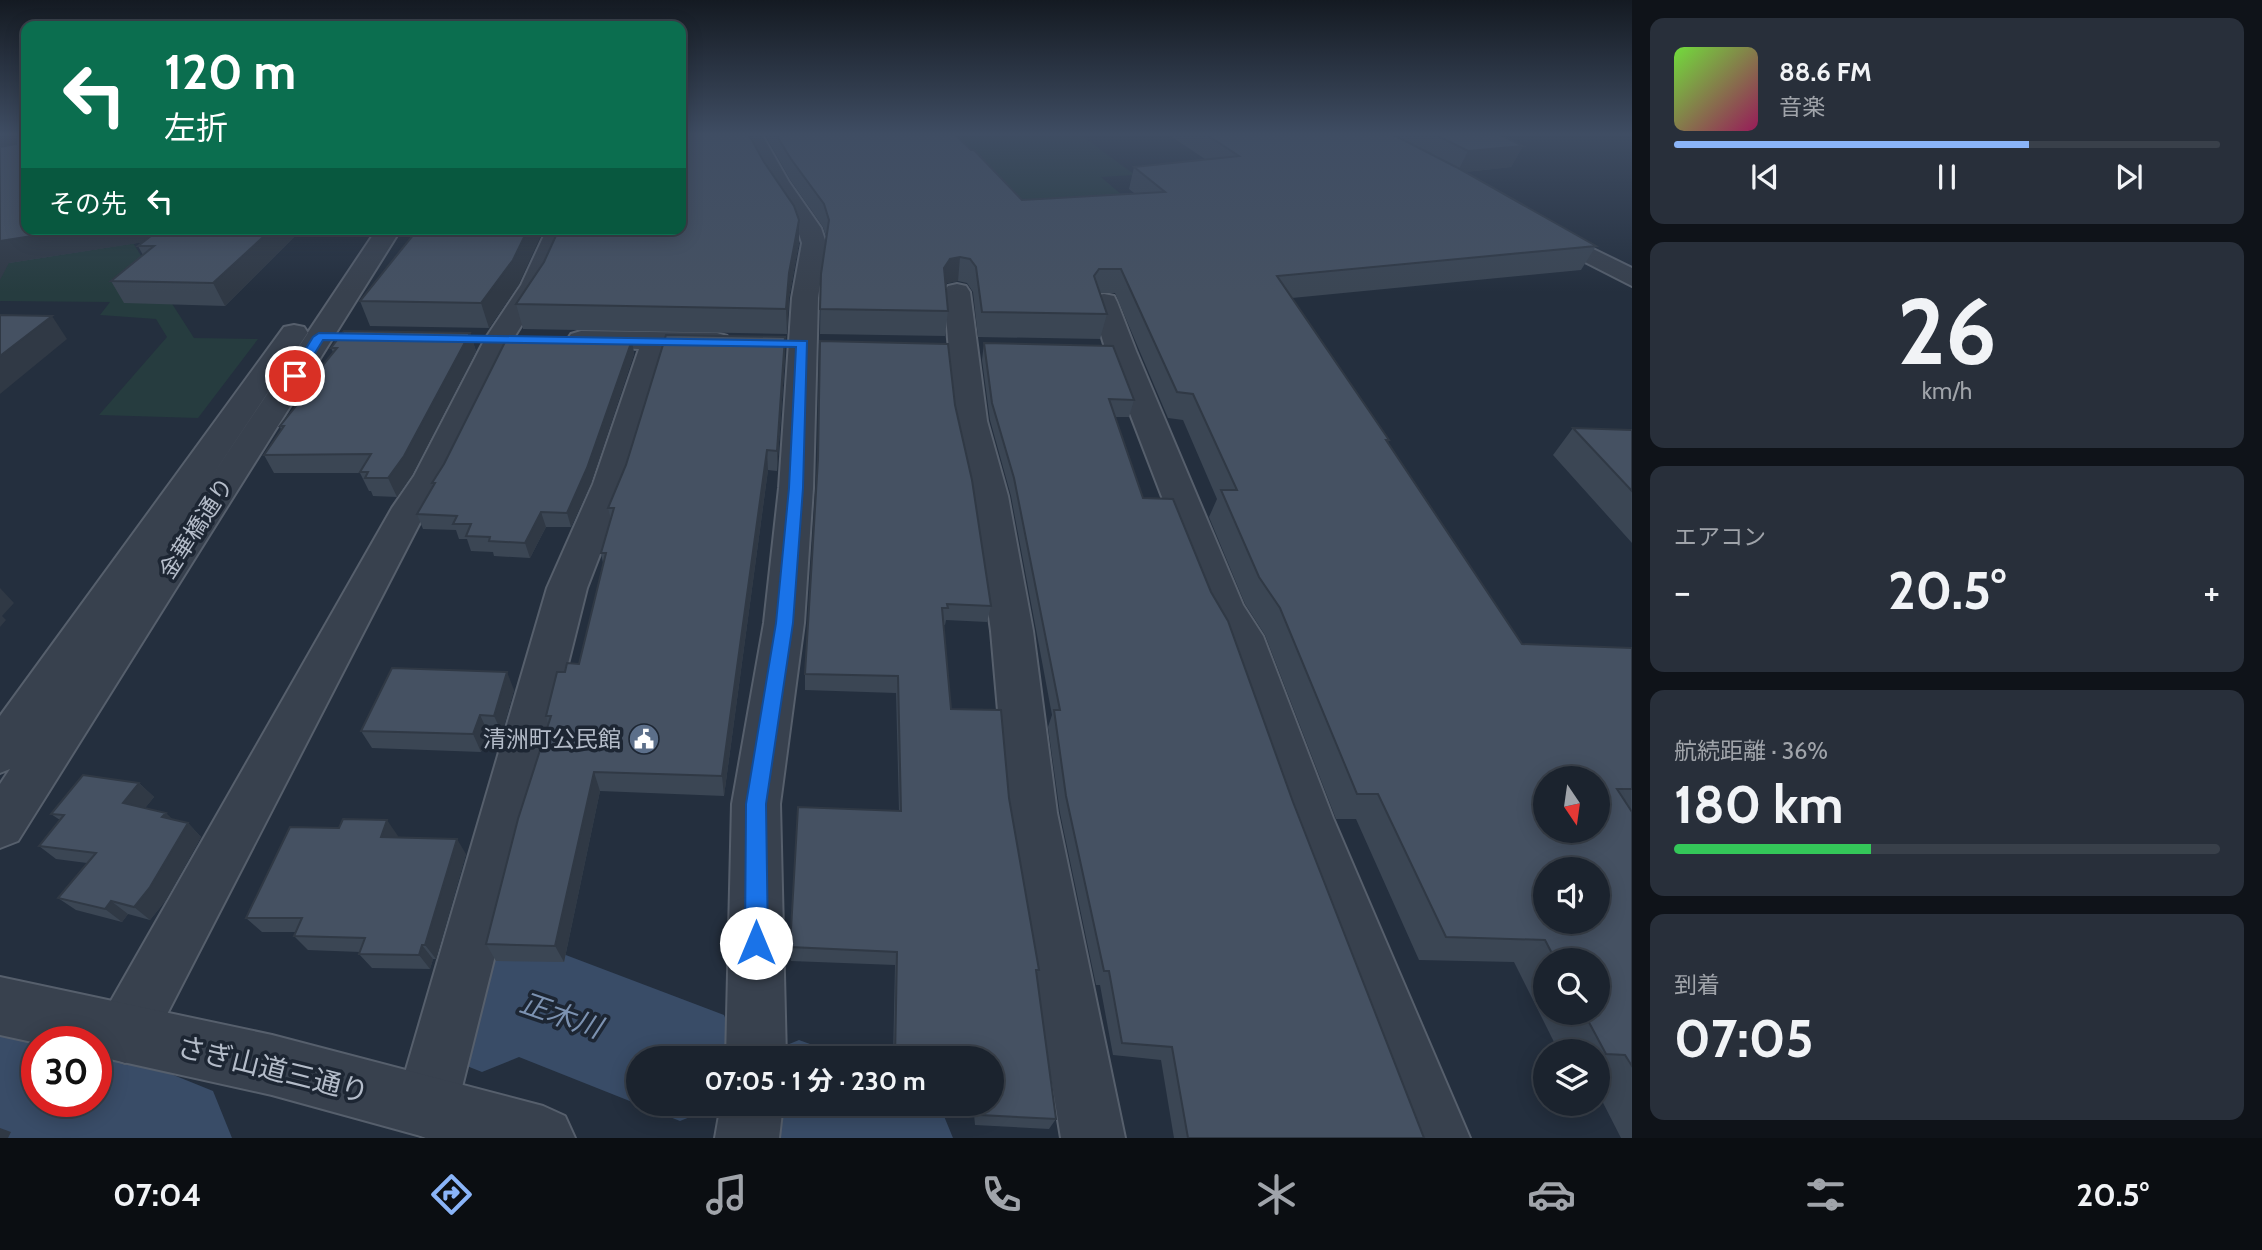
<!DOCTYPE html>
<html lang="ja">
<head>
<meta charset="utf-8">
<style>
  body { margin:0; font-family:Cabin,"Noto Sans JP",sans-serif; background:#282f3a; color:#f1f3f6; height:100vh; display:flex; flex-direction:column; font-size:26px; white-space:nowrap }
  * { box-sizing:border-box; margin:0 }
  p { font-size:23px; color:#a0a4aa }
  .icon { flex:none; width:38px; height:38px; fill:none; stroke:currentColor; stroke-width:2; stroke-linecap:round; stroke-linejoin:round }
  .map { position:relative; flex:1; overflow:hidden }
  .sheet { display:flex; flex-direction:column; gap:18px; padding:18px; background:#0f1319; width:630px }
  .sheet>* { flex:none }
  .banner { position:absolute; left:21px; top:21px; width:665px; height:214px; border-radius:14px; box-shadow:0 4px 18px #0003,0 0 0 2px #39404a; background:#0b6e4f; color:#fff; overflow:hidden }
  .needle { width:46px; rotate:167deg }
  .fabs { position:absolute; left:1533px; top:766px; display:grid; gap:14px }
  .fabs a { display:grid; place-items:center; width:77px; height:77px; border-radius:50%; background:#1b232e; box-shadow:0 4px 18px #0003,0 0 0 2px #39404a; font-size:35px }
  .speed { position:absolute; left:21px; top:1026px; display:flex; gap:14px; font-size:35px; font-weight:700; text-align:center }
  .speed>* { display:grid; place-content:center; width:91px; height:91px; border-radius:50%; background:#1b232e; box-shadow:0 4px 18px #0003,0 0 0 2px #39404a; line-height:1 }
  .speed .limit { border:10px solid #d22; background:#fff; color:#111 }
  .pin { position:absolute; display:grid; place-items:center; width:60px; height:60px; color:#fff; margin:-30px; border:4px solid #fff; border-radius:50%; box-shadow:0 2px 7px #0007 }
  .me { position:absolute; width:77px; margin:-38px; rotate:0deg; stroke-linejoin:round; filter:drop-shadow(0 0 5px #0008) }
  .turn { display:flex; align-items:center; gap:24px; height:147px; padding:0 28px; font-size:32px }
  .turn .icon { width:91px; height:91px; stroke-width:2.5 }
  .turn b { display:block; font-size:49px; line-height:60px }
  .then { display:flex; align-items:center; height:66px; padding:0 28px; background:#0003; gap:14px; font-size:26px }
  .big { font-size:52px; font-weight:700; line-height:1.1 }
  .sheet .widget { flex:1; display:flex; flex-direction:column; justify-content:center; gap:10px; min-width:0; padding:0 24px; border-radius:14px; background:#282f3a }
  .sheet .dial { align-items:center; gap:0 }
  .dial b { font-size:91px; line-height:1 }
  .song { display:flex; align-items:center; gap:21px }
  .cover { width:84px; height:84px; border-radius:10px; background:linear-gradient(135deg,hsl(100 70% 55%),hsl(330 70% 35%)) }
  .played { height:7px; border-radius:4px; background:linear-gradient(90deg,#8ab4f8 65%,#39404a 65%) }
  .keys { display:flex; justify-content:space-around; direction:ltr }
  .heat { display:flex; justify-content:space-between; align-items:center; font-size:38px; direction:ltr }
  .charge { height:10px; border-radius:5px; background:linear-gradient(90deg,#34c759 36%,#39404a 0) }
  .trip { position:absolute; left:626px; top:1046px; width:378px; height:70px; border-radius:35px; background:#1b232e; box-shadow:0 4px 18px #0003,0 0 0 2px #39404a; font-weight:700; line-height:70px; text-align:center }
  .dock { display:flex; height:112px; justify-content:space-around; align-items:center; background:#0b0e12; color:#a0a4aa }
  .dock .icon { width:49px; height:49px }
  .dock .active { color:#8ab4f8 }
  .dock b { font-size:32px; color:#f1f3f6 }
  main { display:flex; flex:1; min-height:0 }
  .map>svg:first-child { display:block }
  .green { fill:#263c3f }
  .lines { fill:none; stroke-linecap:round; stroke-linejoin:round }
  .river { fill:#394c67; fill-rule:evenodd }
  .minor-casing { stroke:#565f6c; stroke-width:4 }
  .tertiary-casing { stroke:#565f6c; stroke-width:4 }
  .minor { fill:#38414e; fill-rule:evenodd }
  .tertiary { fill:#38414e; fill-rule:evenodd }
  .wall { fill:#3b4654; fill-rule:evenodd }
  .shaded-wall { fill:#303945 }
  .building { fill:#455162; stroke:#303945; stroke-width:2; fill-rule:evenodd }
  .route { fill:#1a73e8; stroke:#114b97; stroke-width:2 }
  .labels { text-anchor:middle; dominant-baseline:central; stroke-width:7; stroke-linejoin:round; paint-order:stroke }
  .street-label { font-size:23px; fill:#b4bcc9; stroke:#1d2633 }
  .poi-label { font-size:23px; fill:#b4bcc9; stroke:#1d2633; text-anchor:end }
  .near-water-label { font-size:28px; font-style:italic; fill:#7c92b1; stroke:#1d2633 }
  .near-street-label { font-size:28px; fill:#b4bcc9; stroke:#1d2633 }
</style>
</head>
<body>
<main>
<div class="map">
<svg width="1632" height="1138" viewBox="0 0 1632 1138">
  <rect width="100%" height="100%" fill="#242f3e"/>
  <path class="green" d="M948,133H1078L1135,175L1101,177L1136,207L1011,214Z
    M133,243L194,338L258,339L198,418L99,415L167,337L156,319L100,315L110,302L0,301V262Z"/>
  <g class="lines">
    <path class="river" d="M513,935L724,1015L742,1059H639V1104H722L680,1121L519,1057L482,1072L439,1055L422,1012L439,969Z
      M0,1030L45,1041H37V1101H96V1054L166,1072L213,1091L232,1138H0Z
      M799,1040L851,1059H753Z
      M735,1104H939L953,1138H749Z"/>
    <g class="minor-casing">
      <path id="minor" d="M741,133H761L789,182L821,228L826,243L818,298L813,488L804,623L780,804L786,1059H726L732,804L764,623L779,488L792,298L802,243L797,228L767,182Z
        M1542,224L1632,268V286L1534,236L1530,231L1534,226Z
        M547,229H571L547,285L513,339L447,478L427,509L146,1055L125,1063L104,1055L96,1034L104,1013L392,508L414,476L485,339L521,285Z
        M957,284L966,286L970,292L987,421L1008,496L1033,631L1057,813L1125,1138H1061L1007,813L991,631L972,496L955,421L944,292L948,286Z
        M1104,294L1114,296L1117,302L1136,351L1243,605L1263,636L1333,818L1470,1138H1406L1283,818L1222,638L1205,609L1106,351L1091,302L1094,296Z
        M581,331L717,333L727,336L731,342L727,348L717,351L668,350L627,484L587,588L457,1107L448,1129L426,1138L404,1129L395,1107L547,588L593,484L639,349L571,346L567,340L571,334Z
        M721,1104H783L779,1138H715Z"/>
    </g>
    <g class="tertiary-casing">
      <path id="tertiary" d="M377,229H401L18,841L0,848V784L10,769L0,773V716L284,327L294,325L304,327L308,333L202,491Z
        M0,977L272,1035L543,1106L565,1116L575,1138H428L272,1095L96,1056V1041L37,1043L0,1035Z"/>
    </g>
    <use href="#minor" class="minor"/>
    <use href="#tertiary" class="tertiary"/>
  </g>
  <path class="wall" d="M764,133H954L1022,200L1134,193L1129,189L1134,167L1205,159L1166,133H1497L1523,146L1511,167L1465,172L1596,246L1581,270L1292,298L1389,440L1388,442L1522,644L1632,648V1138H1621L1598,1093V1052H1559L1514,962L1419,960L1356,819H1336L1265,635L1245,604L1209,517L1217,499L1183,420L1168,418L1115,293H1100L1107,314L1100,339L978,337L973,292L967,283L958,281L947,283L946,286L948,311L945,336L820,334L821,274L826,236L823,227L791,181ZM1545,961H1598V1013H1545Z
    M26,229H302L225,306L124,303L111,281L143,255L138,246L143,242L9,263Z
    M799,243L789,298L787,334L523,329L516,304L544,262Z
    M519,284L489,328L370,326L360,301Z
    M470,333L476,351L412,475L397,497L373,496L371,491H369L360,473H274L264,455L281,430L280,426L316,381L314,376L333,352L331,348Z
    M632,340L634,354L591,483L571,527H546L530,558L494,556L493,552L471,551L467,539H459L456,530L423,529L417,514L433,486L432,483Z
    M984,343L1134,400L1129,417H1115L1143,498L1293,802L1424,1138H1174L1161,1060L1113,1055L1100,985H1096L1060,813L1048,727L1052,715L1011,496L990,420L982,360Z
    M785,357L777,471L768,470L724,796L600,791L564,962L496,961L486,944L548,724L546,716L565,672L579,664L603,563L601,553L611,520L608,508Z
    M955,405L991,606L987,622L946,620L945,625H943L951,709L1009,798L1039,970L1036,974L1056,1119L1049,1129L975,1125L974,1114L942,1113L941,1104H992V1059H893L895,965L791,961L790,947L899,811L896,693L805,690V674Z
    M1573,428L1632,430V543L1553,455Z
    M514,690L502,733L488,732L481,752L372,748L361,731Z
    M139,783L154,797L145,808L174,820L188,823L201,837L166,900L150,920L128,914L122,922L76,910L58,898L87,863L56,859L39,846L60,820L51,814Z
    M398,836L397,838L466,854L436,959H433L430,969L372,968L359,954L360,952L308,950L294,936L296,932H262L246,918Z"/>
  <path class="shaded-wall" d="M0,133H19L26,146L0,151Z
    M1523,146L1511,167L1457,173L1468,151Z
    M799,220V243L789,298L787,334L786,309L789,273Z
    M77,229H187L190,235L9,263L0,280V241Z
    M272,229H302L225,306L213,283Z
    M528,229H544L519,284L489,328L481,303Z
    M960,257L958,281L947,283L941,292L944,268L950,259Z
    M52,316L67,339L0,394V356Z
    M470,333L476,351L412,475L397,497L388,478Z
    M785,337V357L777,471V451Z
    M632,340L634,354L591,483L571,527L567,513Z
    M767,450L768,470L724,796L722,776Z
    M541,512L546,527L530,558L525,543Z
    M0,588L14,603L2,616L6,620L0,627Z
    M507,672L514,690L502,733L494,716Z
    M480,715L488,732L481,752L473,734Z
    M594,772L600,791L564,962L555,946Z
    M139,783L154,797L138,817L123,803Z
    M166,813L180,826L162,817Z
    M387,820L398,836L392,853L381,837Z
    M188,823L201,837L166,900L150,920L134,907Z
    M457,839L466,854L436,959L425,945Z
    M111,901L128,914L122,922L105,909Z
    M422,945L433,959L430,969L419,955Z
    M0,1128L11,1132L8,1138H0Z"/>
  <path class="building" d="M16,133H26V229H77L0,241V147L16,144Z
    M681,133H748L764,162L794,206L799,220L789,273L786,309L516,304L544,262L559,229H681Z
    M775,133H954L971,150H974L1022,200L1165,192L1134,167L1239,156L1204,133H1390L1456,167L1596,246L1277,276L1389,440H1386L1522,644L1632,648V789H1617L1632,812V1066L1625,1055L1606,1054L1584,1013H1598V961H1556L1545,940L1446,937L1378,794H1357L1280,608L1259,577L1221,490H1237L1193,394L1177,392L1121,269H1099L1094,276L1107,314L982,312L976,267L970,259L960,257L950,259L944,268L948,311L820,309L821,274L829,220L824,204L791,159ZM1545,779H1598V831H1545ZM1545,870H1598V922H1545Z
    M1432,133H1497L1523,146L1468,151Z
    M160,229H272L213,283L111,281L154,246H138Z
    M418,229H528L513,260L481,303L360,301Z
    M0,315L52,316L0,356Z
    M344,331L470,333L404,456L388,478H365L368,472H360L371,454L264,455L284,426H280L320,376H314L337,348H331Z
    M666,335L785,337L777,451L767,450L722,776L594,772L555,946L486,944L518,819L551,716H546L557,672H565L567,663L579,664L606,553H601L614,508H608L626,465Z
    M507,338L632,340L587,468L567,513L541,512L525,543L489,541L490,537L466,536L471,524H453L457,516L417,514L435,483H432L444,464Z
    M820,341L948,344L955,405L972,480L991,606L947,604L948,608H942L951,709L1001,710L1009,798L1039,970H1036L1056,1119L980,1115L979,1104H992V1059H895L897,952L790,947L798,807L901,811L898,676L805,674L818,459Z
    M984,343L1113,346L1134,400L1109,399L1143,498L1173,499L1211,592L1228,621L1293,802L1424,1138H1188L1172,1047L1122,1043L1109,971H1104L1066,796L1054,710H1060L1014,478L992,403Z
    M1573,428L1632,430V491Z
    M392,668L507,672L494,716L480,715L473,734L361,731Z
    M83,775L139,783L123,803L166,813L162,817L188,823L150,887L134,907L111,901L105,909L58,898L96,853L39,846L64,815L51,814Z
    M343,819L387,820L381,837L457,839L425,945H422L419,955L359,954L365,938L294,936L302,918H246L290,827L339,828Z"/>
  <linearGradient id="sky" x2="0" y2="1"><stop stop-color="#141a22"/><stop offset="0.46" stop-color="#3f4d63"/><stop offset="1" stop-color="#3f4d63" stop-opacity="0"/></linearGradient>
  <rect width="1632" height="292" fill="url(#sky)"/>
  <path class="route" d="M319,333L807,341L803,488L793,623L766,804L768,943L764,951L756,954L748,951L745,943L746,804L776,623L789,488L796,347L323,340L299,379H291L289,376L313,337Z"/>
  <defs>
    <g id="civic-disc" transform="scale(1.575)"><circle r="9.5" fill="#5c6f8a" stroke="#1d2633"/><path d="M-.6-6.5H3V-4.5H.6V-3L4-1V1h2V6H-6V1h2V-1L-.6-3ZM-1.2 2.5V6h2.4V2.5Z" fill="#fff"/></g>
  </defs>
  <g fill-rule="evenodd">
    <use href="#civic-disc" x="644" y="739"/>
  </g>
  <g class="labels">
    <g class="street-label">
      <text transform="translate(196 528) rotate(-57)">金華橋通り</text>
    </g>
    <g class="poi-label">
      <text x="621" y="739">清洲町公民館</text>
    </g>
    <g class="near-water-label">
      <text transform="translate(561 1015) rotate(19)">正木川</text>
    </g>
    <g class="near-street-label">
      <text transform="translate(273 1069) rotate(14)">さぎ山道三通り</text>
    </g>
  </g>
</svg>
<div class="fabs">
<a><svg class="needle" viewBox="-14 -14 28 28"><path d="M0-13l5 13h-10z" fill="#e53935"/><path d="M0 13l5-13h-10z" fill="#a0a4aa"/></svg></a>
<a><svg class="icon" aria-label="sound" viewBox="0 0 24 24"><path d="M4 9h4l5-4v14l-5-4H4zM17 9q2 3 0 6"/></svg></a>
<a><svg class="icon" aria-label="search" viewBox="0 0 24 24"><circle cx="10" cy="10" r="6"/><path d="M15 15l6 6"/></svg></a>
<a><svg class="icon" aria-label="layers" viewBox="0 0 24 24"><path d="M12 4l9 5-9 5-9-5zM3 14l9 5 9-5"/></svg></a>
</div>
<div class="speed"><div class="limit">30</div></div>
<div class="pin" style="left:295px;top:376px;background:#d93025"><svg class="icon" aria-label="arrive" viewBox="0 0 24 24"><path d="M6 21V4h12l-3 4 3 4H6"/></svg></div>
<svg class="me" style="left:756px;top:943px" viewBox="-20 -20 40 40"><circle r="19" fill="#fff"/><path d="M0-13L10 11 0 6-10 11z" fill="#1a73e8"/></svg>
<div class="trip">07:05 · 1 分 · 230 m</div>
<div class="banner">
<div class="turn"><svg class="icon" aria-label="left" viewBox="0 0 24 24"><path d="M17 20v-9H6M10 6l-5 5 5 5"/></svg><div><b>120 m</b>左折</div></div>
<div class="then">その先<svg class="icon" aria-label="left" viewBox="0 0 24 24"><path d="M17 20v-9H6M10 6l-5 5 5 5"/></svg></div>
</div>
</div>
<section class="sheet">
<div class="widget">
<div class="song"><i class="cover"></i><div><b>88.6 FM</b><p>音楽</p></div></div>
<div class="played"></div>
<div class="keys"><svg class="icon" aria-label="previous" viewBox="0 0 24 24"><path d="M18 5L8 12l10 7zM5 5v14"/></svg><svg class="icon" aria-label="pause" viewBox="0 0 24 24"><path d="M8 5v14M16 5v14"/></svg><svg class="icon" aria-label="next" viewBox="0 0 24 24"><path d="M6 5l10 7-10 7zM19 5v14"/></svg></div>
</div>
<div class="widget dial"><b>26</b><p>km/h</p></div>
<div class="widget"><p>エアコン</p>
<div class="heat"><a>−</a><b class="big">20.5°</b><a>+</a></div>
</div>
<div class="widget"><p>航続距離 · 36%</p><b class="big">180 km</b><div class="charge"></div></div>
<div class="widget"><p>到着</p><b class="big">07:05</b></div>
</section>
</main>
<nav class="dock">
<b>07:04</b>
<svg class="icon active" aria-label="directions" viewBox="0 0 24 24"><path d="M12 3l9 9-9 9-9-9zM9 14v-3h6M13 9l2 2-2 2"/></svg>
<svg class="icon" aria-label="music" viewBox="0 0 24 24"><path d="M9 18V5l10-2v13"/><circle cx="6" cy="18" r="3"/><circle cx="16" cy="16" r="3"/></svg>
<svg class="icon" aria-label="phone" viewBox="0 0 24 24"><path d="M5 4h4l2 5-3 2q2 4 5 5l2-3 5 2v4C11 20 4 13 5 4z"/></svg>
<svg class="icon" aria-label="climate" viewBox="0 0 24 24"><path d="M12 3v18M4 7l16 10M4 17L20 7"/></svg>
<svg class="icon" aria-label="car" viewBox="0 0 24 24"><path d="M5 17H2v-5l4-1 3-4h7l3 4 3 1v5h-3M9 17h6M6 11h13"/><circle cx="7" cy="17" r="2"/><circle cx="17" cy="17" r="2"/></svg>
<svg class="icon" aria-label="filters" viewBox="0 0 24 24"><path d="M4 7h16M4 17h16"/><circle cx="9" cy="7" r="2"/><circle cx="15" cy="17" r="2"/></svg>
<b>20.5°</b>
</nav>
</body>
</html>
